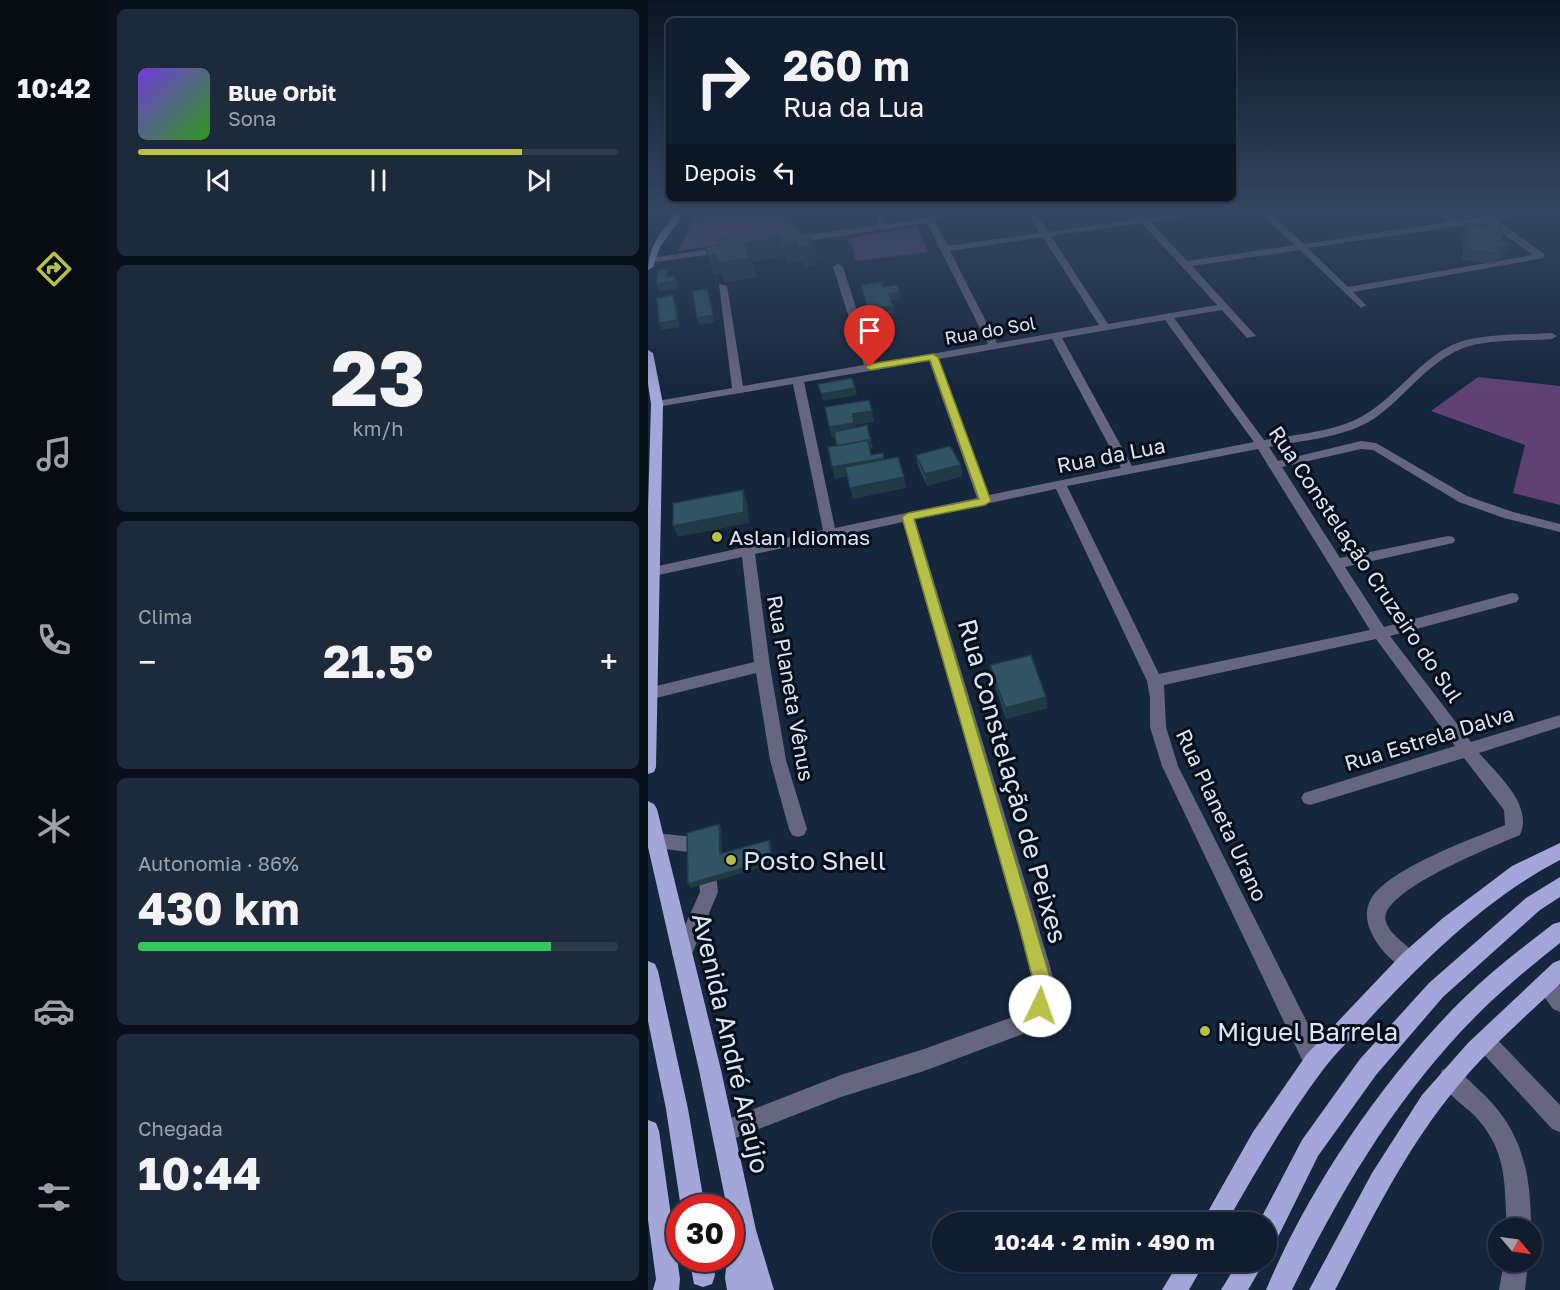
<!DOCTYPE html>
<html lang="pt">
<head>
<meta charset="utf-8">
<style>
  body { margin:0; font-family:"Golos Text",sans-serif; background:#1d2a3a; color:#f1f3f6; height:100vh; display:flex; flex-direction:column; font-size:22px; white-space:nowrap }
  * { box-sizing:border-box; margin:0 }
  p { font-size:20px; color:#9ba2aa }
  .icon { flex:none; width:33px; height:33px; fill:none; stroke:currentColor; stroke-width:2; stroke-linecap:round; stroke-linejoin:round }
  .map { position:relative; flex:1; overflow:hidden }
  .side { display:flex; flex-direction:column; gap:9px; padding:9px; background:#081019; width:540px }
  .side>* { flex:none }
  .banner { position:absolute; left:18px; top:18px; width:570px; height:183px; border-radius:9px; box-shadow:0 2px 4px #0004,0 0 0 2px #2f3b4a; background:#0f1d2e; color:#f1f3f6; overflow:hidden }
  .needle { width:39px; rotate:119deg }
  .tools { position:absolute; left:840px; top:1218px; display:grid; gap:12px }
  .tools a { display:grid; place-items:center; width:54px; height:54px; border-radius:50%; background:#0f1d2e; box-shadow:0 2px 4px #0004,0 0 0 2px #2f3b4a; font-size:30px }
  .speed { position:absolute; left:18px; top:1194px; display:flex; gap:12px; font-size:30px; font-weight:700; text-align:center }
  .speed>* { display:grid; place-content:center; width:78px; height:78px; border-radius:50%; background:#0f1d2e; box-shadow:0 2px 4px #0004,0 0 0 2px #2f3b4a; line-height:1 }
  .speed .limit { border:9px solid #d22; background:#fff; color:#111 }
  .pin { position:absolute; display:grid; place-items:center; width:51px; height:51px; color:#fff; margin:-62px -26px; border-radius:50% 50% 50% 0; rotate:-45deg; box-shadow:0 0 6px #0007 }
  .pin .icon { rotate:45deg }
  .me { position:absolute; width:66px; margin:-33px; rotate:3deg; stroke-linejoin:round; filter:drop-shadow(0 0 4px #0008) }
  .turn { display:flex; align-items:center; gap:21px; height:126px; padding:0 18px; font-size:27px }
  .turn .icon { width:78px; height:78px; stroke-width:2.5 }
  .turn b { display:block; font-size:42px; line-height:51px }
  .then { display:flex; align-items:center; height:57px; padding:0 18px; background:#0003; gap:12px; font-size:22px }
  .big { font-size:45px; font-weight:700; line-height:1.1 }
  .side .widget { flex:1; display:flex; flex-direction:column; justify-content:center; gap:9px; min-width:0; padding:0 21px; border-radius:9px; background:#1d2a3a }
  .side .dial { align-items:center; gap:0 }
  .dial b { font-size:78px; line-height:1 }
  .song { display:flex; align-items:center; gap:18px }
  .cover { width:72px; height:72px; border-radius:9px; background:linear-gradient(135deg,hsl(260 70% 55%),hsl(110 70% 35%)) }
  .played { height:6px; border-radius:3px; background:linear-gradient(90deg,#b8c147 80%,#2f3b4a 80%) }
  .keys { display:flex; justify-content:space-around; direction:ltr }
  .heat { display:flex; justify-content:space-between; align-items:center; font-size:33px; direction:ltr }
  .charge { height:9px; border-radius:4px; background:linear-gradient(90deg,#34c759 86%,#2f3b4a 0) }
  .trip { position:absolute; left:284px; top:1212px; width:345px; height:60px; border-radius:30px; background:#0f1d2e; box-shadow:0 2px 4px #0004,0 0 0 2px #2f3b4a; font-weight:700; line-height:60px; text-align:center }
  main { display:flex; flex:1; min-height:0 }
  .menu { display:flex; flex-direction:column; width:108px; justify-content:space-around; align-items:center; background:#060c12; color:#9ba2aa }
  .menu .icon { width:42px; height:42px }
  .menu .on { color:#b8c147 }
  .menu b { font-size:27px; color:#f1f3f6 }
  .map>svg:first-child { display:block }
  .forest { fill:#5f4273 }
  .lines { fill:none; stroke-linecap:round; stroke-linejoin:round }
  .minor { fill:#65667f; fill-rule:evenodd }
  .major { fill:#a3a6d9; fill-rule:evenodd }
  .wall { fill:#284855 }
  .shaded-wall { fill:#213b45 }
  .building { fill:#2f5463; stroke:#213b45; stroke-width:1.5 }
  .route { fill:#b8c147; stroke:#787d2e; stroke-width:1.5 }
  .poi-dot { fill:#b8c147; stroke:#07101a; stroke-width:2 }
  .labels { text-anchor:middle; dominant-baseline:central; stroke-width:6; stroke-linejoin:round; paint-order:stroke }
  .far-street-label { font-size:18px; fill:#dbe7f6; stroke:#07101a }
  .street-label { font-size:21px; fill:#dbe7f6; stroke:#07101a }
  .poi-label { font-size:21px; fill:#dbe7f6; stroke:#07101a; text-anchor:start }
  .near-street-label { font-size:26px; fill:#dbe7f6; stroke:#07101a }
  .near-poi-label { font-size:26px; fill:#dbe7f6; stroke:#07101a; text-anchor:start }
</style>
</head>
<body>
<main>
<nav class="menu">
<b>10:42</b>
<svg class="icon on" aria-label="directions" viewBox="0 0 24 24"><path d="M12 3l9 9-9 9-9-9zM9 14v-3h6M13 9l2 2-2 2"/></svg>
<svg class="icon" aria-label="music" viewBox="0 0 24 24"><path d="M9 18V5l10-2v13"/><circle cx="6" cy="18" r="3"/><circle cx="16" cy="16" r="3"/></svg>
<svg class="icon" aria-label="phone" viewBox="0 0 24 24"><path d="M5 4h4l2 5-3 2q2 4 5 5l2-3 5 2v4C11 20 4 13 5 4z"/></svg>
<svg class="icon" aria-label="climate" viewBox="0 0 24 24"><path d="M12 3v18M4 7l16 10M4 17L20 7"/></svg>
<svg class="icon" aria-label="car" viewBox="0 0 24 24"><path d="M5 17H2v-5l4-1 3-4h7l3 4 3 1v5h-3M9 17h6M6 11h13"/><circle cx="7" cy="17" r="2"/><circle cx="17" cy="17" r="2"/></svg>
<svg class="icon" aria-label="filters" viewBox="0 0 24 24"><path d="M4 7h16M4 17h16"/><circle cx="9" cy="7" r="2"/><circle cx="15" cy="17" r="2"/></svg>
</nav>
<section class="side">
<div class="widget">
<div class="song"><i class="cover"></i><div><b>Blue Orbit</b><p>Sona</p></div></div>
<div class="played"></div>
<div class="keys"><svg class="icon" aria-label="previous" viewBox="0 0 24 24"><path d="M18 5L8 12l10 7zM5 5v14"/></svg><svg class="icon" aria-label="pause" viewBox="0 0 24 24"><path d="M8 5v14M16 5v14"/></svg><svg class="icon" aria-label="next" viewBox="0 0 24 24"><path d="M6 5l10 7-10 7zM19 5v14"/></svg></div>
</div>
<div class="widget dial"><b>23</b><p>km/h</p></div>
<div class="widget"><p>Clima</p>
<div class="heat"><a>−</a><b class="big">21.5°</b><a>+</a></div>
</div>
<div class="widget"><p>Autonomia · 86%</p><b class="big">430 km</b><div class="charge"></div></div>
<div class="widget"><p>Chegada</p><b class="big">10:44</b></div>
</section>
<div class="map">
<svg width="912" height="1290" viewBox="0 0 912 1290">
  <rect width="100%" height="100%" fill="#14273d"/>
  <path class="forest" d="M80,210H137L151,232L30,251L45,219Z
    M269,227L280,252L208,261L201,238Z
    M830,377L912,386V505L865,493L877,445L783,411Z"/>
  <g class="lines">
    <path class="minor" d="M231,210H239L238,224L280,218L291,210H301L287,221L300,246L392,233L378,210H386L400,232L490,219L483,210H492L498,217L549,210H572L503,222L539,261L647,245L608,210H617L656,244L800,222L788,210H797L809,221L881,210H903L848,220L896,254V258L705,292L718,305L713,308L652,250L544,266L608,336L599,338L574,310L526,318L616,440C650,434 689,432 718,414C749,395 771,361 804,345C831,333 874,335 904,333L909,336L904,339C877,341 837,339 813,349C779,363 756,398 727,418C697,438 655,440 621,447L630,461L713,441L728,443L819,496L865,512L912,524V532L856,518L811,502L725,450L713,449L634,467L692,558L800,536L805,537L807,540L805,543L697,567L736,627L864,593L869,594L871,598L869,602L742,636L823,742L912,715V727L831,753C848,773 886,805 872,835C849,845 727,892 738,922C744,939 764,945 771,961L768,968L761,971C747,965 732,950 725,936C718,923 716,910 724,897C745,867 822,840 857,825L856,810L816,758L662,805L656,803L653,798L656,793L807,746L728,639L516,685L518,727L530,766L675,1054L678,1062L675,1070L667,1073L659,1070L514,766L502,727V698L499,681L408,489L267,519L390,925C394,943 406,973 407,990C408,1005 393,1027 380,1032L276,1071L193,1097L75,1143L67,1140L64,1132L67,1124L75,1121L193,1075L276,1049L373,1014L384,1000L387,991L370,925L255,522L107,554L122,666L138,760L159,829L156,835L150,837L144,835L141,829L122,760L108,673L0,700V688L106,662L94,557L6,576L1,574V568L175,530L145,384L9,407L3,404L9,401L84,388L71,284L79,286L95,386L216,365L185,267L190,264L195,267L226,364L340,344L279,223L145,243L141,240L145,237L229,225ZM839,222L885,255L700,287L660,248ZM494,223L569,305L460,324L403,236ZM395,237L451,325L349,343L302,251ZM517,320L606,442L484,466L414,338ZM404,339L473,468L341,495L291,359ZM281,361L329,498L187,528L156,382ZM610,449L722,630L511,674L419,486Z
      M77,247L80,248V252L0,263L2,258Z
      M7,833L56,838L62,840L65,846L70,892L41,961L34,964L27,961L24,954L52,892L48,853L1,847L0,837Z
      M897,974L904,977L912,986V1012L905,1009L887,984L890,977Z
      M837,1030L844,1034L912,1105V1132L904,1129L830,1048L826,1041L830,1034Z
      M802,1067C813,1072 822,1081 831,1090C874,1129 883,1172 883,1228H859C856,1183 860,1151 826,1115C814,1104 797,1093 791,1078L794,1070Z
      M856,1262H880L877,1290H851Z"/>
    <path class="major" d="M30,210H38L12,247L5,267L0,270C0,245 16,229 30,210Z
      M0,350L5,353L15,404L8,767L6,772L0,774V508L3,404L0,384Z
      M0,801L6,804L9,809L73,1070L108,1230L126,1290H79L77,1278L79,1258H82V1208H79L51,1070L0,847Z
      M912,843V860C839,898 779,957 723,1017C707,1035 688,1052 674,1071C638,1119 608,1171 579,1222H554L605,1132L659,1054L754,954L795,918L864,866Z
      M912,877V897L892,910L795,997L728,1075L670,1156L627,1243L618,1246V1222H611L654,1140L712,1059L781,983L878,898Z
      M912,922V943C883,966 855,989 829,1015C750,1094 693,1190 644,1290H618C660,1189 736,1077 814,1000C842,972 874,948 905,924Z
      M912,960V984C877,1017 840,1049 809,1087C758,1148 723,1220 687,1290H661L724,1173L774,1095L820,1043L905,963Z
      M0,961L7,964L10,971L40,1109L57,1208H33L18,1109L0,1021Z
      M0,1120L8,1123L11,1131L32,1279L31,1290H5L8,1279L0,1220Z
      M41,1258H65L67,1275L64,1284L55,1287L46,1284Z
      M531,1262H557L541,1290H514Z
      M590,1262H616L600,1290H573Z"/>
  </g>
  <path class="wall" d="M818,224L862,244L859,254L852,258H849L847,264L815,260V233Z
    M152,234L164,240L169,258L167,259L168,264L156,267L153,261L139,263L136,256L104,262L108,277L77,282L74,273L66,275L57,247Z
    M268,455L313,465L314,476L279,486L270,466Z
    M342,665L398,697L399,708L358,719L344,676Z"/>
  <path class="shaded-wall" d="M131,237L136,256L104,262L108,277L77,282L74,273L66,275L60,256L97,243Z
    M161,240H164L169,258L167,259L168,264L156,267L151,248Z
    M148,242L153,261L139,263L134,244Z
    M862,244L859,254L852,258L856,248Z
    M19,269L21,276V283L27,276L30,283L29,289L10,291L8,284L18,277Z
    M59,289L67,322L51,325L49,318Z
    M252,292L253,299L242,301L241,294Z
    M25,295L28,302L32,327L14,330L11,323Z
    M245,306L246,313L222,316L220,309Z
    M207,388L209,395L175,401L173,394Z
    M224,411L226,422L208,425L209,434L184,438L181,427L205,414Z
    M223,441L225,448L222,449L224,460L236,458L239,469L187,479L184,467L190,447Z
    M313,465L314,476L279,486L277,474Z
    M256,477L258,488L205,499L202,488Z
    M95,490L99,501L101,523L30,537L25,526Z
    M398,697L399,708L358,719L357,708Z
    M71,824L73,828L75,857L72,854Z
    M121,840L123,843L125,864L43,888L40,884Z"/>
  <path class="building" d="M818,224L853,227L854,241L862,244L856,248L850,247L851,254L818,250Z
    M148,226L152,234L161,233L164,240H161L164,245L151,248L148,242L134,244L131,237L97,243L102,258L71,263L68,254L60,256L57,247L71,245L69,239Z
    M19,269L18,277L27,276L26,282L8,284L10,270Z
    M233,282L235,287L249,285L252,292L241,294L245,306L220,309L213,285Z
    M59,289L65,315L49,318L44,291Z
    M25,295L29,320L11,323L9,298Z
    M204,378L207,388L173,394L170,384Z
    M221,400L224,411L205,414L206,423L181,427L177,407Z
    M219,425L223,441L220,442V440L189,446L186,432Z
    M220,440L223,455L235,453L236,458L184,467L180,447Z
    M302,446L313,465L277,474L268,455Z
    M250,457L256,477L202,488L197,467Z
    M95,490L96,512L25,526V503Z
    M383,655L398,697L357,708L342,665Z
    M71,824L72,854L121,840L123,860L40,884L39,833Z"/>
  <linearGradient id="sky" x2="0" y2="1"><stop stop-color="#0b1522"/><stop offset="0.54" stop-color="#344762"/><stop offset="1" stop-color="#344762" stop-opacity="0"/></linearGradient>
  <rect width="912" height="391" fill="url(#sky)"/>
  <path class="route" d="M285,354L290,357L343,501L337,505L266,519L406,991L399,1013L392,1016L386,1013L383,1006L388,991L371,926L254,517L260,513L331,499L282,360L222,370L217,367L222,364Z"/>
  <g class="poi-dot">
    <circle cx="69" cy="537" r="6"/>
    <circle cx="83" cy="860" r="6"/>
    <circle cx="557" cy="1031" r="6"/>
  </g>
  <g class="labels">
    <g class="far-street-label">
      <text transform="translate(342 330) rotate(-10)">Rua do Sol</text>
    </g>
    <g class="street-label">
      <text transform="translate(463 455) rotate(-11)">Rua da Lua</text>
      <text transform="translate(718 564) rotate(56)">Rua Constelação Cruzeiro do Sul</text>
      <text transform="translate(143 688) rotate(80)">Rua Planeta Vênus</text>
      <text transform="translate(781 738) rotate(-17)">Rua Estrela Dalva</text>
      <text transform="translate(574 815) rotate(65)">Rua Planeta Urano</text>
    </g>
    <g class="poi-label">
      <text x="81" y="537">Aslan Idiomas</text>
    </g>
    <g class="near-street-label">
      <text transform="translate(365 781) rotate(74)">Rua Constelação de Peixes</text>
      <text transform="translate(83 1043) rotate(77)">Avenida André Araújo</text>
    </g>
    <g class="near-poi-label">
      <text x="95" y="860">Posto Shell</text>
      <text x="569" y="1031">Miguel Barrela</text>
    </g>
  </g>
</svg>
<div class="tools">
<a><svg class="needle" viewBox="-14 -14 28 28"><path d="M0-13l5 13h-10z" fill="#e53935"/><path d="M0 13l5-13h-10z" fill="#9ba2aa"/></svg></a>
</div>
<div class="speed"><div class="limit">30</div></div>
<div class="pin" style="left:222px;top:367px;background:#d93025"><svg class="icon" aria-label="arrive" viewBox="0 0 24 24"><path d="M6 21V4h12l-3 4 3 4H6"/></svg></div>
<svg class="me" style="left:392px;top:1006px" viewBox="-20 -20 40 40"><circle r="19" fill="#fff"/><path d="M0-13L10 11 0 6-10 11z" fill="#b8c147"/></svg>
<div class="trip">10:44 · 2 min · 490 m</div>
<div class="banner">
<div class="turn"><svg class="icon" aria-label="right" viewBox="0 0 24 24"><path d="M7 20v-9h11M14 6l5 5-5 5"/></svg><div><b>260 m</b>Rua da Lua</div></div>
<div class="then">Depois<svg class="icon" aria-label="left" viewBox="0 0 24 24"><path d="M17 20v-9H6M10 6l-5 5 5 5"/></svg></div>
</div>
</div>
</main>
</body>
</html>
